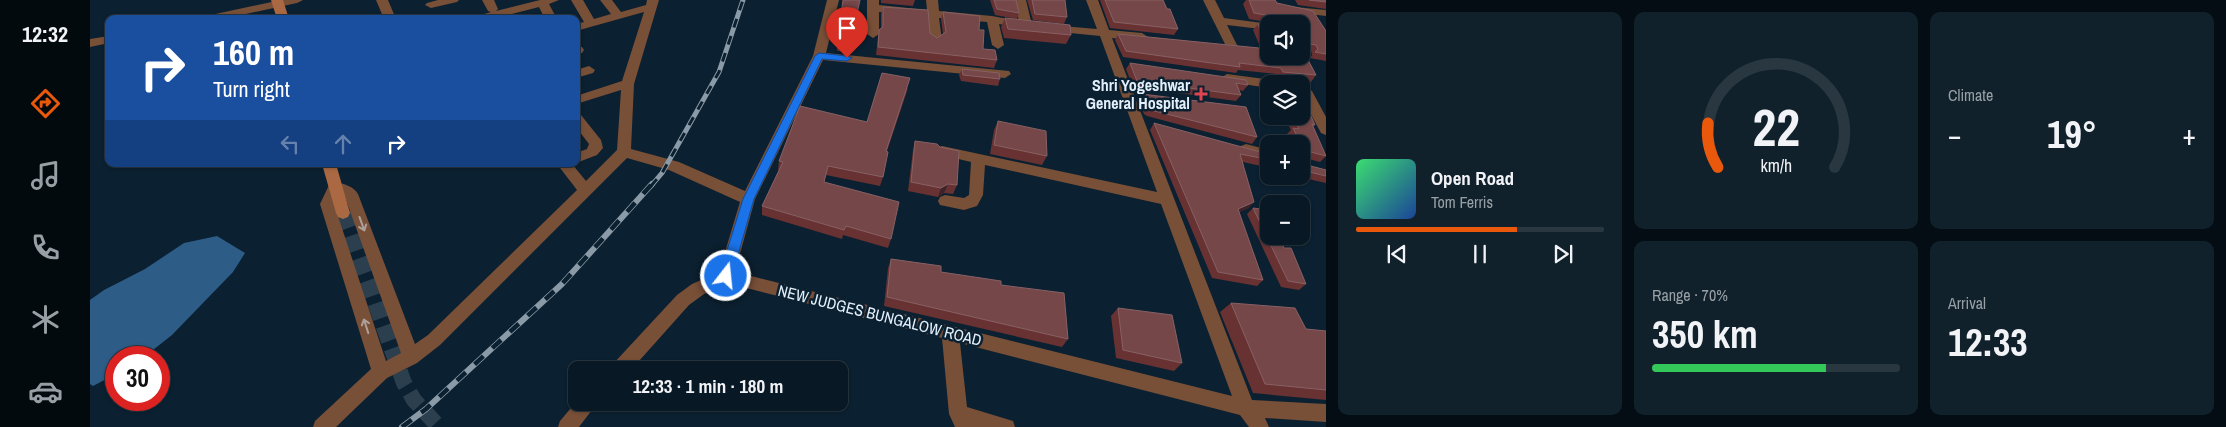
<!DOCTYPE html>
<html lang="en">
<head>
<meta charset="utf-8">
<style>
  body { margin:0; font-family:"Archivo Narrow",sans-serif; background:#11212c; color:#f1f3f6; height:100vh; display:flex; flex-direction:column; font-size:19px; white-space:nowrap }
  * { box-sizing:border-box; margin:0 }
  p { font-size:16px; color:#98a0a6 }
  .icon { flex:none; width:28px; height:28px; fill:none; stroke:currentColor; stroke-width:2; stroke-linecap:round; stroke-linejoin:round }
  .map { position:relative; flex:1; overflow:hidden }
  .details { display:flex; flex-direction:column; gap:12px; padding:12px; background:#040d14; width:900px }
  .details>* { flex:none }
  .guide { position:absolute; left:15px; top:15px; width:475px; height:152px; border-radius:10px; box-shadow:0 1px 4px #0004,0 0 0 1px #293741; background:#1a4fa0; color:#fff; overflow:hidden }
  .tools { position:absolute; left:1170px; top:15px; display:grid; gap:10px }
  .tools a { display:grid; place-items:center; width:50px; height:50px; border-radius:10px; background:#081824; box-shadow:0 1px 4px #0004,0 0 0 1px #293741; font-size:25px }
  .speed { position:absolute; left:15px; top:346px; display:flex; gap:10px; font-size:25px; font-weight:700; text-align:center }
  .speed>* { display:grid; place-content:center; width:65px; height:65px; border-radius:50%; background:#081824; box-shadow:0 1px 4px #0004,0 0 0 1px #293741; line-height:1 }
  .speed .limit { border:8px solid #d22; background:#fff; color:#111 }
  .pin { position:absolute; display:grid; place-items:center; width:42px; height:42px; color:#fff; margin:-51px -21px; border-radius:50% 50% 50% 0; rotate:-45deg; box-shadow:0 0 5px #0007 }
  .pin .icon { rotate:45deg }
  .me { position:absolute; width:55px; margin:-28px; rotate:16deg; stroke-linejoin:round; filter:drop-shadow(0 0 4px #0008) }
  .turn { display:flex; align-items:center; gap:18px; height:105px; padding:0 25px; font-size:22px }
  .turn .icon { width:65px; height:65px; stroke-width:2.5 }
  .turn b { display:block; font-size:35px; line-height:42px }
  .lanes { display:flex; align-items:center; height:48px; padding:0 25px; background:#0003; justify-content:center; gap:25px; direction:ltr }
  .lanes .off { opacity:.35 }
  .big { font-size:38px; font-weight:800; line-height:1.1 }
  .details .widget { flex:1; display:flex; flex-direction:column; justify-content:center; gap:8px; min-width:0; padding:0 18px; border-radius:10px; background:#11212c }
  .details .dial { align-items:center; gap:0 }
  .dial svg { height:130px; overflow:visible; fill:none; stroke:#293741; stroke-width:7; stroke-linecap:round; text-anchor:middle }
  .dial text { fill:#f1f3f6; stroke:none }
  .song { display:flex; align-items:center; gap:15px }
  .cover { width:60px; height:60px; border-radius:8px; background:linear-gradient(135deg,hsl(140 70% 55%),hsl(220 70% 35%)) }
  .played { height:5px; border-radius:2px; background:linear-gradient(90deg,#ea580c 65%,#293741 65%) }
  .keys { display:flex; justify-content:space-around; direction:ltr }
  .heat { display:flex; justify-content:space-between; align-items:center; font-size:28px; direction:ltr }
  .charge { height:8px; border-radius:4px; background:linear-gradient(90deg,#34c759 70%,#293741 0) }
  .details .tiles { flex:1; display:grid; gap:12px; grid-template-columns:repeat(3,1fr) }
  .widget:first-child { grid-row:span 2 }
  .trip { position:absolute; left:478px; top:361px; width:280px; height:50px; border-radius:10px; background:#081824; box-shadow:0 1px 4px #0004,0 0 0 1px #293741; font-weight:800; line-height:50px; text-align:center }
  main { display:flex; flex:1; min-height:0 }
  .menu { display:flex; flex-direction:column; width:90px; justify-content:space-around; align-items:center; background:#030a0e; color:#98a0a6 }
  .menu .icon { width:35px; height:35px }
  .menu .selected { color:#ea580c }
  .menu b { font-size:22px; color:#f1f3f6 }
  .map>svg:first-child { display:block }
  .water { fill:#2d5c86 }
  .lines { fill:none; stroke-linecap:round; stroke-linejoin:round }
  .secondary-tunnel { stroke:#2b3f4e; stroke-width:16; stroke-dasharray:16 8; stroke-linecap:butt }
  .street { fill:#784f37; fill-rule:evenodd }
  .secondary { fill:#aa6943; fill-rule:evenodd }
  .rail-far1-casing { stroke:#8a9aa7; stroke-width:5 }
  .rail-casing { stroke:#8a9aa7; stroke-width:6 }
  .rail-far1 { stroke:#0b2030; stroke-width:3; stroke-dasharray:9; stroke-linecap:butt }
  .rail { stroke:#0b2030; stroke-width:4.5; stroke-dasharray:12; stroke-linecap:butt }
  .wall { fill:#683233 }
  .shaded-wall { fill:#3d2229 }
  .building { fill:#754749; stroke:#876164 }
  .oneway { stroke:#aea099 }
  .route { fill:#1a73e8; stroke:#114b97 }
  .health-dot { fill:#e0444e; stroke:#0b2030; stroke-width:2 }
  .labels { text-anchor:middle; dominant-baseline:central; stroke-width:5; stroke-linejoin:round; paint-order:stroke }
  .poi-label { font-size:16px; font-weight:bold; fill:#e3f0fb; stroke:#0b2030; text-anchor:end }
  .street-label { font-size:16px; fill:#e3f0fb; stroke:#0b2030 }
</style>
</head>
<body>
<main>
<nav class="menu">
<b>12:32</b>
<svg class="icon selected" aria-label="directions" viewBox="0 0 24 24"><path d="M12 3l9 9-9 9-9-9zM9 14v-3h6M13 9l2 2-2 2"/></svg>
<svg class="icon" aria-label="music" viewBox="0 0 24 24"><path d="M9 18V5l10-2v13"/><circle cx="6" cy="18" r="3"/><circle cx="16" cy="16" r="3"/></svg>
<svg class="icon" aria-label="phone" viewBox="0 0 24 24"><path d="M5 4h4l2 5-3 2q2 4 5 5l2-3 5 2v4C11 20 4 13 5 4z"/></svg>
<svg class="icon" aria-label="climate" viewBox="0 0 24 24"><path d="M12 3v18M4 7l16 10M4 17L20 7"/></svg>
<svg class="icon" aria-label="car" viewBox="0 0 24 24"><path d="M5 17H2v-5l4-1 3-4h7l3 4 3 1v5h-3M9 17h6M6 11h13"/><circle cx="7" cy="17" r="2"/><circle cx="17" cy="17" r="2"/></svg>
</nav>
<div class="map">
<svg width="1236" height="427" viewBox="0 0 1236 427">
  <rect width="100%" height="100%" fill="#0b2030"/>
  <path class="water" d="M127,236L155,253L143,272L82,335L54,357L26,358V374L3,386L0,384V300L14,290L55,269L94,243Z"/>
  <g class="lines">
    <path class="secondary-tunnel" d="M253,213L314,383L324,400L349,427"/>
    <path class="street" d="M191,0H213L207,3L133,19H110L116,16Z
      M286,0H298L306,19H294Z
      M348,0H369L367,2L341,8L335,5L337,3Z
      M392,0H404L408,9L406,11L450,0H469L459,4L467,19H455L449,7L403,19H382L384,17L401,12L398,11Z
      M481,0H493L504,19L521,14L510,0H522L531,12L556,5L557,0H569L544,84L541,149L589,162L655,191L723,56L737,0H749L736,53L919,71L921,74L915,78L733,60L665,199L645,272L1142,396L1071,204L895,165L893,195L887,206L874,210L850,205L848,201L850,197L855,195L874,198L879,195L881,162L847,154L845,151L847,148L852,146L1067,192L1010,36L960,31L954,28L960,25L1007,29L996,0H1008L1019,30L1052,33L1058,37L1052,41L1022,38L1162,400L1236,404V422L1175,418L1179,427H1159L1150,415L870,343L877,407L923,421L925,427H865L859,414L852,338L637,283L614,294L599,305L541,370H520L523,364L587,295L602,284L629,272L650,202L579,170L537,158L350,345L327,363L297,378L246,427H223L225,421L281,369L230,204L240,183C248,181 264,186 268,194L325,344L338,335L487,190L467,164H482L496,181L527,150L531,90L486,104V96L532,81L554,12L486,31V24L494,22ZM249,195L255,197L311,353L296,361L244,204Z
      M777,0H789V5L837,10L836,0H848L849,11L902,16L929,21L924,0H936L942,25L940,27L933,28L909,24L914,45L908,49L902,45L897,22L849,18L852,40L846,44L840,40L838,16L789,12V34L783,38L777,34Z
      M1113,0H1125L1134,18L1180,24L1179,30L1137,25L1148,47L1146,50H1138Z
      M1205,7L1236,10V16L1201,12L1199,10L1201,8Z
      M19,36V43L0,47V39Z
      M486,46L492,47L494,50L492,53L486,54Z
      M499,66L505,70L503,73L486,78V70Z
      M1137,74L1182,80L1188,84H1179V88L1133,81L1131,78Z
      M1211,85L1222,91L1236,117V135L1231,133L1211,96Z
      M486,114L491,115L511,140L513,148L507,155L486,163V153L497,149L499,144L486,127Z
      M1156,144L1179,150V160L1151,152L1149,149L1151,146Z
      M486,402H508L489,427H468L470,421Z"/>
    <path class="secondary" d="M181,0H193L199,19H187Z
      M232,164H246L260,213L258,217L253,219L248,217L246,213Z"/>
    <g class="rail-far1-casing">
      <path id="rail-far1" d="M561,186L572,173L629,72L653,0"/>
    </g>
    <g class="rail-casing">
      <path id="rail" d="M312,427L336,409L472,284L562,184"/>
    </g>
    <use href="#rail-far1" class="rail-far1"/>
    <use href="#rail" class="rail"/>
  </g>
  <path class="wall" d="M770,0L759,52L747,51L746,30L748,14H750Z
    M791,0H825L823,6L791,3Z
    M900,0H926L929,13L927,19L905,15Z
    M937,0H975L977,17L974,24L943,20Z
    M1010,0H1073L1077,9L1088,29L1084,35L1020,28Z
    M1156,0H1185L1187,3L1236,31V61L1220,58L1222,55L1221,51L1212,50L1211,51V24H1181L1182,23L1159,19L1153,4Z
    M1205,0H1236V9L1208,5Z
    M793,7L840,33L847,38L853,34L851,19L853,12L889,30L893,49L907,60L904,68L786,55L788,37L789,30L791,28V14Z
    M915,18L981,35L976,44L914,38L911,27Z
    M1168,24L1179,25V46L1169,44L1163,30Z
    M1028,34L1179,49L1226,75L1221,82L1188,78L1186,74L1148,70L1146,73L1033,57L1025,40Z
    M1040,63L1158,85L1153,91L1149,90L1151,95L1146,101L1043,87L1036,69Z
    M872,69L910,79L908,86L871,81L869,75Z
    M818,88L797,151L793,177L790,186L736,175L734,182L801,239L798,248L753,235L752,239L672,215V206L689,170H688L689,161L777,122Z
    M1052,94L1167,137L1162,144L1057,116L1054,114L1048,100Z
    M1194,116H1211L1225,125L1223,127L1236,156L1230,162L1211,157V144H1202L1197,134L1201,130Z
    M908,121L957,156L952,165L900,154L904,130Z
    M1064,123L1176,159L1171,166L1153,162L1159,208L1149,212L1173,280L1167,286L1122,278L1060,130Z
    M825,141L867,185L863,194L854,193L848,197L818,191L823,150Z
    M1211,159L1217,165L1236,170V183L1205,176H1211Z
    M1163,208L1194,248L1216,284L1209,290L1191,287L1157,214Z
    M801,259L851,272L911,285L978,339L972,347L794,306L798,268Z
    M1141,303L1216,329L1236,331V400L1163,393L1130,312Z
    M1028,308L1092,363L1084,371L1026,358L1021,316Z"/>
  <path class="shaded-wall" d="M858,184L854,193L848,197L851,188Z
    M1164,202L1159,208L1142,215L1148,209Z"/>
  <path class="building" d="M753,0H770L760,45L748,44L747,22L748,14H751Z
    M904,0H926L929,13L907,9Z
    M942,0H975L977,17L945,14Z
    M1015,0H1073L1077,9H1080L1088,29L1024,22Z
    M1159,0H1185L1187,3L1223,11L1236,31V54L1225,52L1228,49L1226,45L1215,43L1214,48H1211V24H1185L1186,17L1164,13Z
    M1219,0H1236V2Z
    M793,7L838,10L840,33L847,38L856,32L853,12L890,16L889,30H894L893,49L905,50L907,60L788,47L789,30L793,27Z
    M915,18L980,25L981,35L918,29Z
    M1168,24L1179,25V39L1173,38Z
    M1028,34L1179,49V56H1211V52L1215,54L1226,75L1193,72L1191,68L1149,63L1150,67L1036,51Z
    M1040,63L1156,80L1158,85L1146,83L1151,95L1047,81Z
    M872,69L909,73L910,79L873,75Z
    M792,73L820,78L796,151L798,152L793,177L738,166L734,182L809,202L801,239L756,226L754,230L672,206L693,162L689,161L710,106L777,122Z
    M1052,94L1156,107L1167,137L1061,110L1058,108Z
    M1211,106L1217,107L1225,125L1222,124L1236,156L1217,151L1215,152L1203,128L1209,129L1202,116H1211Z
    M908,121L956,131L957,156L904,145Z
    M1064,123L1174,153L1176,159L1150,154L1164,202L1148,209L1173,280L1128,272Z
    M825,141L847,144L850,147L869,151L867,185L858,184L851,188L821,182Z
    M1211,159H1215L1217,165L1236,170V176L1211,170Z
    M1163,208L1179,210V236H1189L1194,248H1201L1216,284L1198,281Z
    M801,259L851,266V272L911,281V285L974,293L978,339L797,297Z
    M1141,303L1205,308L1216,329L1236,331V390L1175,384Z
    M1028,308L1082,315L1092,363L1033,350Z"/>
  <defs><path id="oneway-shaft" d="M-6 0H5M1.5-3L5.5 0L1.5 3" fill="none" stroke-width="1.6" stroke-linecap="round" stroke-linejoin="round" transform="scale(1.25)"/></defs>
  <g class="oneway">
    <use href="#oneway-shaft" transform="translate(272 224) rotate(70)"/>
    <use href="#oneway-shaft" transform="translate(276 326) rotate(-108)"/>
  </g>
  <path class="route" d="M729,53L757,56L762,58L757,61L732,59L664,199L642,276L640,280H631L629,276L653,199L725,56Z"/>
  <path class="health-dot" d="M1108.5 86.5h5v5h5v5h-5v5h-5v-5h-5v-5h5z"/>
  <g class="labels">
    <g class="poi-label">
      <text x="1100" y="85">Shri Yogeshwar<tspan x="1100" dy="18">General Hospital</tspan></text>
    </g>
    <g class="street-label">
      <text transform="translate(790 315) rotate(14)">NEW JUDGES BUNGALOW ROAD</text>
    </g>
  </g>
</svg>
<div class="tools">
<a><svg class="icon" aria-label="sound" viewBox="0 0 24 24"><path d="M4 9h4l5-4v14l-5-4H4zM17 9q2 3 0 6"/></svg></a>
<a><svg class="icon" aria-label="layers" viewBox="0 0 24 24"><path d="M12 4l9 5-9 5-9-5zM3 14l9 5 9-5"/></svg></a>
<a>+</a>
<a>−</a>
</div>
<div class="speed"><div class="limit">30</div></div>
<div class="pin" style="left:757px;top:58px;background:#d93025"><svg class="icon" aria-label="arrive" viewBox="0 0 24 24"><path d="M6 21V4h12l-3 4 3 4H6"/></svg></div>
<svg class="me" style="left:636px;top:276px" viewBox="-20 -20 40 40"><circle r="17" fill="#1a73e8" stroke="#fff" stroke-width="3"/><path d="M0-11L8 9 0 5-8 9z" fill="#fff"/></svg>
<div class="trip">12:33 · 1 min · 180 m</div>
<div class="guide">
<div class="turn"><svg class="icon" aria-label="right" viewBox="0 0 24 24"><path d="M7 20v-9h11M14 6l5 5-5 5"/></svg><div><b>160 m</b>Turn right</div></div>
<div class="lanes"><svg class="icon off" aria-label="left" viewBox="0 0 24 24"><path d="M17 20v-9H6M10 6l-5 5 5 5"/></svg><svg class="icon off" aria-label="ahead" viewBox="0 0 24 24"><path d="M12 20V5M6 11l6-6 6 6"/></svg><svg class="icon" aria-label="right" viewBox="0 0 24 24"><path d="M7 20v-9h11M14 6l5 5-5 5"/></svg></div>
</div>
</div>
<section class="details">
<div class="tiles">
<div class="widget">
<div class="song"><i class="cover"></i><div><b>Open Road</b><p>Tom Ferris</p></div></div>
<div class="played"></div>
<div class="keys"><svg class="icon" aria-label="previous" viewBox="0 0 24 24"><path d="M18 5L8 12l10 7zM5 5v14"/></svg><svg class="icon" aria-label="pause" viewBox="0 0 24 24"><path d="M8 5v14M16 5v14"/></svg><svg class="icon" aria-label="next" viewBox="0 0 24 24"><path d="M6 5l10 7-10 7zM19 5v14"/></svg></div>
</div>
<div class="widget dial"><svg viewBox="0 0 100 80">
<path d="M14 69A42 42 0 1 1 86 69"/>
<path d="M14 69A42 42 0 0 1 8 42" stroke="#ea580c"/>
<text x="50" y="56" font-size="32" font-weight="700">22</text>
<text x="50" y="72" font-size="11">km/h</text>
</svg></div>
<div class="widget"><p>Climate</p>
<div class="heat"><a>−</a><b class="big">19°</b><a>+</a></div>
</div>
<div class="widget"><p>Range · 70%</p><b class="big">350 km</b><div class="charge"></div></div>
<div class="widget"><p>Arrival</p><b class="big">12:33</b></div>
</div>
</section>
</main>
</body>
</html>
